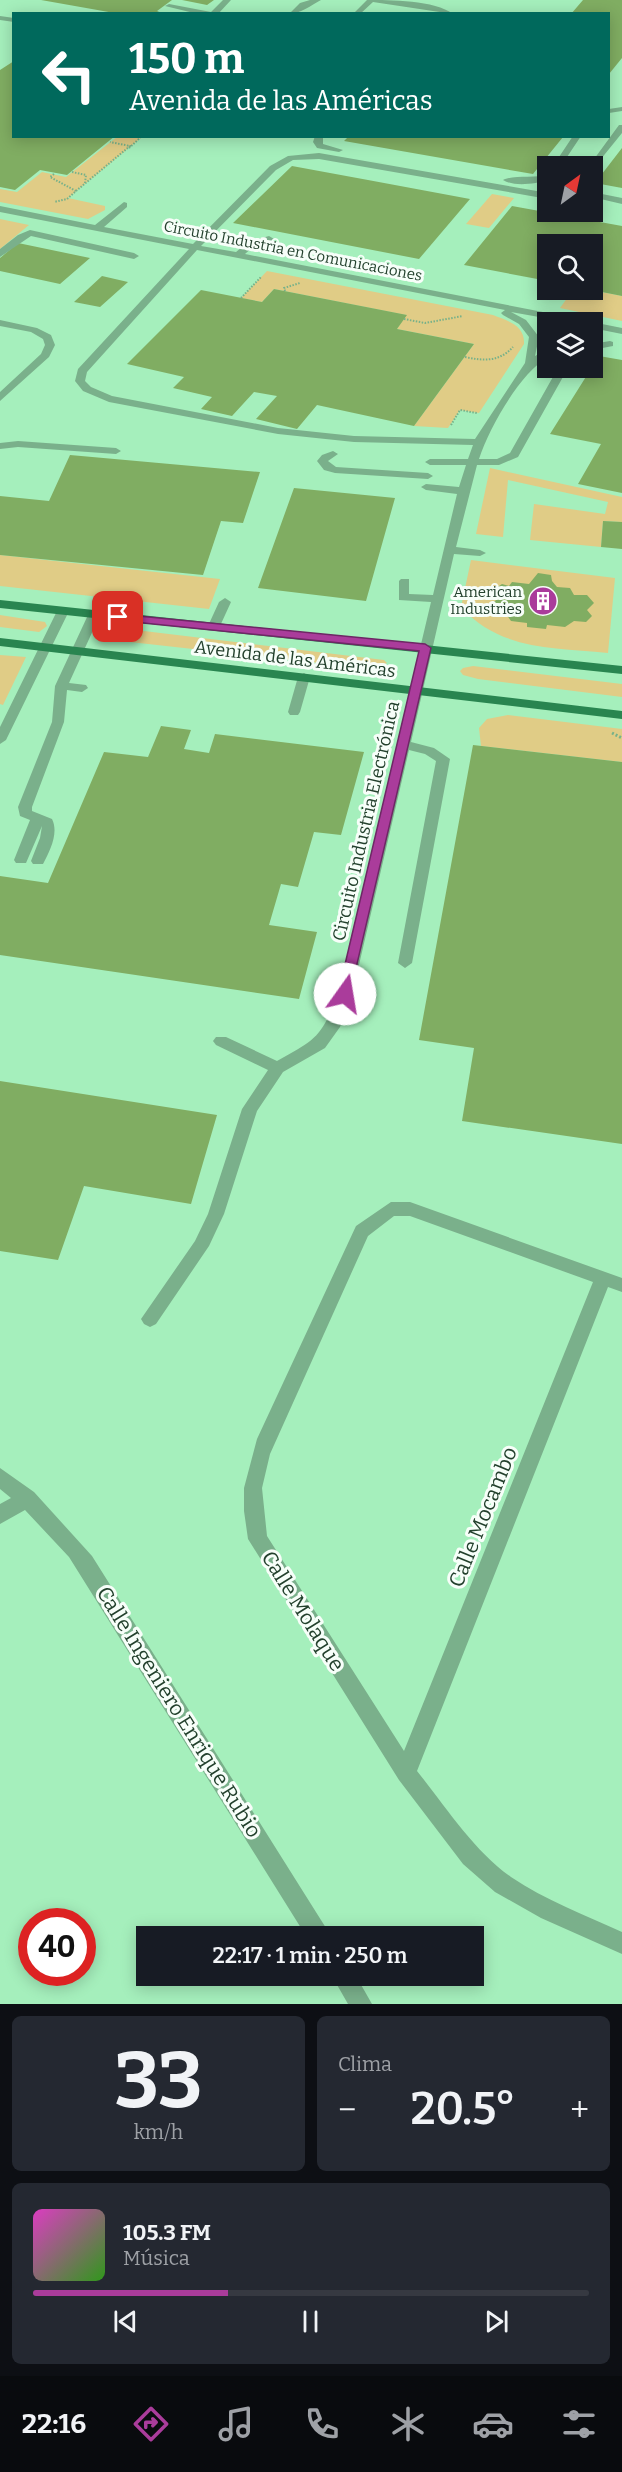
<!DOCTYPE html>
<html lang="es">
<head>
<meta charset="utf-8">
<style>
  body { margin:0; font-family:Bitter,serif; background:#242831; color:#f1f3f6; height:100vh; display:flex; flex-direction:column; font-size:22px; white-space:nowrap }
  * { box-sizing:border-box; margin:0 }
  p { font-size:20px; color:#9ea1a6 }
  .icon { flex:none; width:33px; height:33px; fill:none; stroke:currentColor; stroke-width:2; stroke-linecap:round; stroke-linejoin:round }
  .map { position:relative; height:2004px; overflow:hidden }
  .drawer { display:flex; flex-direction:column; gap:12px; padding:12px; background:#0d0f14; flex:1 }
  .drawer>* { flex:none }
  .hud { position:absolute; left:12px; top:12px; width:598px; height:126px; border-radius:0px; box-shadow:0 3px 15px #0003; background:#00695c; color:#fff; overflow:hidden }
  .needle { width:39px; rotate:33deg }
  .fabs { position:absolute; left:537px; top:156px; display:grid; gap:12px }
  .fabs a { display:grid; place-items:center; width:66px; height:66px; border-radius:0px; background:#171b24; box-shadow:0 3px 15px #0003; font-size:30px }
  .speed { position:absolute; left:18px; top:1908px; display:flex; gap:12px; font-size:30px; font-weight:700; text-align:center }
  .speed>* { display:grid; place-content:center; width:78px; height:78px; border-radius:50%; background:#171b24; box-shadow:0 3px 15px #0003; line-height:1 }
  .speed .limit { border:9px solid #d22; background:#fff; color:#111 }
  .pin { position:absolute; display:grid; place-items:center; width:51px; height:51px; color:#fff; margin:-26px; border-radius:12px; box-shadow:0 3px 9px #0006 }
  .me { position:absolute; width:66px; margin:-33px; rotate:13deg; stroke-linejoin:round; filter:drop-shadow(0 0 4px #0008) }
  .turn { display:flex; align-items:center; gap:21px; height:126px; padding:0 18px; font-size:27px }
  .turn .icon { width:78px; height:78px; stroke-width:2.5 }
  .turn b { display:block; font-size:42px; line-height:51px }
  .big { font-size:45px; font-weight:600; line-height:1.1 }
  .drawer .card { flex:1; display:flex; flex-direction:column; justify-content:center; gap:9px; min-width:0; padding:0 21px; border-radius:9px; background:#242831 }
  .drawer .dial { align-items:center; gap:0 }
  .dial b { font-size:78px; line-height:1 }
  .song { display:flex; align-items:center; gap:18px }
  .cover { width:72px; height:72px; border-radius:9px; background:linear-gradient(135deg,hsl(310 70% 55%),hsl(110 70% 35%)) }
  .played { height:6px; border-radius:3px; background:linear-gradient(90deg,#aa3c9b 35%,#363941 35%) }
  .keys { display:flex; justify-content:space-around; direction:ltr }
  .heat { display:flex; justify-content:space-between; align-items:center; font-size:33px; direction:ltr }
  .drawer .tiles { flex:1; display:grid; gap:12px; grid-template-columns:1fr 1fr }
  .card:last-child { grid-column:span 2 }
  .trip { position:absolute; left:136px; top:1926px; width:348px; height:60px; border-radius:0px; background:#171b24; box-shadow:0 3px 15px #0003; font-weight:600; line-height:60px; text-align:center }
  .dock { display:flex; height:96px; justify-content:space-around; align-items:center; background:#090b0e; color:#9ea1a6 }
  .dock .icon { width:42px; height:42px }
  .dock .selected { color:#aa3c9b }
  .dock b { font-size:27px; color:#f1f3f6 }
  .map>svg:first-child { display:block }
  .green { fill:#e0cc86 }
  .building { fill:#80ad62 }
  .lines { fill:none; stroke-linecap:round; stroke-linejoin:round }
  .path-far1 { stroke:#77b189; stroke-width:2; stroke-dasharray:1.5 1.5; stroke-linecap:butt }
  .path { stroke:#77b189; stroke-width:3; stroke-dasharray:2 2; stroke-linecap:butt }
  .minor { fill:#7ab08b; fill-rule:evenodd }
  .major { fill:#298550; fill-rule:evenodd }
  .route { fill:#aa3c9b; stroke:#6e2765; stroke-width:1.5 }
  .labels { text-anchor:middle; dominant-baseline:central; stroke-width:6; stroke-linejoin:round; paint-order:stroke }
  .far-street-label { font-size:15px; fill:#23412d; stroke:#f7fef9 }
  .far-poi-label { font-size:15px; fill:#23412d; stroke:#f7fef9; text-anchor:end }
  .street-label { font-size:18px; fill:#23412d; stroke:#f7fef9 }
  .near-street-label { font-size:21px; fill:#23412d; stroke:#f7fef9 }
</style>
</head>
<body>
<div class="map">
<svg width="622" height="2004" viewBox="0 0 622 2004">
  <rect width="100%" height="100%" fill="#a5efbc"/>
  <path class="green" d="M117,137H142L68,198L105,206V210L88,219L0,202V189L17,192L42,172L66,177Z
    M492,194L514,198L489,228L466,224Z
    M0,219L29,225L0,249Z
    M267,271L493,315C508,321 525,325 524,344L479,413L460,410L448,428L414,426L474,344L397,329L406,315L274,289L262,302L241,298Z
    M573,290H591L622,296V321L560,308Z
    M490,468L622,497V522L603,521L601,547L530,540L534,504L605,514L608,502L508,480L503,537L476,534Z
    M0,555L220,579L209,609L0,586Z
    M471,560L615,578L608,653C553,647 501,651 461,607Z
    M0,615L45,622L47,626L39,632L0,627Z
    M119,628L384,660L387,663L379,667L364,668L112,640L101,637L102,632L107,629Z
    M0,655L26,657L3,705L0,704Z
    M473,666L622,684V697L478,679L463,675L460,671L463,668Z
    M508,715L622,729V762L481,746L479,728L487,719Z"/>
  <path class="building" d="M41,0H172L157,11L164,14H120Z
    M182,0H214L207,5Z
    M583,0H622V58L609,74V14H571Z
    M14,61V136H115L67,175L40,170L15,190L0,187V70Z
    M349,136H559L563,137L533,174L344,141Z
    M622,148V188L595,183Z
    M292,166L368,180L470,199L419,259L233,223Z
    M512,206L622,226V296L592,290V244H548V281L464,265Z
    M18,243L90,258L60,284L0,271V258Z
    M102,276L128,282L100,307L74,302Z
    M274,289L407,315L397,329L474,344L414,426L317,405L297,429L256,419L277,396L254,392L232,416L201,409L212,397L173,388L184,377L127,364L201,290L262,302Z
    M599,356L622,360V493L578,484L601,444L550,434Z
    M70,455L260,472L243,523L221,521L203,575L0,555V496L49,501Z
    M294,488L395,498L366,601L258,588Z
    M603,521L622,522V549L601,547Z
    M538,573L551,575L552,581L557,587L570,588L574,595H587L594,603L587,610L592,616L586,622L574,621L565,627L547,625L546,629L527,627V623L511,621L506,614L495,612L488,605L498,599L490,592L502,584L509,586L512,582L529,584Z
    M161,726L191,730L184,749L209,753L215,734L364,752L341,835L314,832L298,887L281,884L269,925L317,932L299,999L0,955V876L48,883L104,752L148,757Z
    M473,745L622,762V1144L462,1121L474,1048L419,1040Z
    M0,1081L217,1115L191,1204L84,1186L58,1260L0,1251Z"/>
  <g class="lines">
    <path class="path-far1" d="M129,148L142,136
      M72,172L86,175L85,183
      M54,174L50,177L76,191L67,199L54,202
      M76,191L130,146L110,142
      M285,291L284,288L300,283
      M241,298L261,277
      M404,319L425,323L463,316
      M465,357C484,361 499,362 513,347
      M451,425L460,410L477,413"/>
    <path class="path" d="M612,733L622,738"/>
    <path class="minor" d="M223,0H231L218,14H198L165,6L169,4L211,12Z
      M310,0H321C312,5 299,14 289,14L300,3Z
      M367,0C390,0 435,0 453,14L373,2L360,14H353Z
      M0,16L14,18V22L0,20Z
      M622,107V111L609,113V109Z
      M619,125H622V133L592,170V166H589Z
      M315,136H323V144L343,150L339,152L317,148L313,142Z
      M573,136H581L561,166H553Z
      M319,153L548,193V199L319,159L293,160L276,170L201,246L236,252L248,242L269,236L274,239L272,241L254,246L245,254L579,319L584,322H567L511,312L526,320L539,337L535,356L548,349V357C520,373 489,428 479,459H497L510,453L558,368H568L518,457L499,465H477L456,547L480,550L486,553L480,556L454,554L411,742L434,748L450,759L412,963L405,968L398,963L436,761L425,754L409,750L352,995L340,1027L325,1048L283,1072L257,1111L224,1214L209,1246L156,1324L150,1327L144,1324L141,1319L195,1241L208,1214L242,1109L268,1070L216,1045L213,1041L216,1037H226L277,1061C318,1038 320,1038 338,995L431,602L399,600V581L401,579H409V594L433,595L457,494L426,490L421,487L426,484L459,487L466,465H430L425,462L430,459H468L473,445L354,442L278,434L109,402L83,391L75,381L78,369L189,249L0,212V206L95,225L124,202L127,203V207L104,227L193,244L270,166L288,156ZM197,250L505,310L501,313L503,315L519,324L529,337L525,363L475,439L354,436L278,428L112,396L91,387L85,381L87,372Z
      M548,175V180C535,184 514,187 503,180C511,175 535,178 548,175Z
      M592,192L622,198V204L592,197Z
      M30,230L134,253L139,256L134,259L31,236L0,257V249L18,235Z
      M0,320L37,328L51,335L55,345L49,357L0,401V392L41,354L45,345L43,339L31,332L0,326Z
      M590,322H592L622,328V334L592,328V322Z
      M610,341L613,342V346L592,350V344Z
      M18,441L116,448L121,451L116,454L18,447L0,449V443Z
      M333,451L338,454L328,461L336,467L428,473L433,476L428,479L335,473L324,470L317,461L322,455Z
      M225,598L231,602L220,626L214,630L210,629L208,626L219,602Z
      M63,607L69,611L6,740L0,744V727L57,611Z
      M94,611L100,615L69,683L86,685L88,688L82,692L67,690L64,722L32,807V811L52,819C59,833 50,851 43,864H33L31,861L40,838L42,826L26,863H16L14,860L30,820L20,816L18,807L52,722L55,686L88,615Z
      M304,673L310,677L300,712L298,715H290L288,712L298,677Z
      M391,1202H410L622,1278V1292L608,1287L417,1771C446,1807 473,1850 511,1877C545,1900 585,1915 622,1932V1954L541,1918L495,1892L463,1864L399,1780L248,1539L244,1511V1488L257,1439L356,1226ZM394,1216H410L593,1282L404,1751L267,1536L262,1488L270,1454L368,1236Z
      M0,1468L34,1492L92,1556L326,1928L329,1936H306L69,1557L25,1510L0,1524V1504L11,1498L0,1489Z
      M332,1976H356L372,2004H348Z"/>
    <path class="major" d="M0,600L622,666V674L0,608Z
      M0,638L622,711V719L0,646Z"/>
  </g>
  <path class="route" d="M118,614L425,644L431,648L349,998H340L338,994L419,651L114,620L113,617Z"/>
  <defs>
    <g id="building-disc" transform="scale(1.5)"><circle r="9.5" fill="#aa3c9b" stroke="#f7fef9"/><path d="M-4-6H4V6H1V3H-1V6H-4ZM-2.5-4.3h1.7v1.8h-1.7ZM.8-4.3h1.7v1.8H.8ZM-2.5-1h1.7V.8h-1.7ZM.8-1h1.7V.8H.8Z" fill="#fff"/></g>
  </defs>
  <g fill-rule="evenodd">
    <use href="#building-disc" x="543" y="601"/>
  </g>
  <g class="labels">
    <g class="far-street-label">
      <text transform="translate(293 251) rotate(11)">Circuito Industria en Comunicaciones</text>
    </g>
    <g class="far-poi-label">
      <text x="522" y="592">American<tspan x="522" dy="17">Industries</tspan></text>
    </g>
    <g class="street-label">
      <text transform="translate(295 659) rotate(7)">Avenida de las Américas</text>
      <text transform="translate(366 821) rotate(-77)">Circuito Industria Electrónica</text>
    </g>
    <g class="near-street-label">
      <text transform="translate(483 1517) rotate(-68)">Calle Mocambo</text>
      <text transform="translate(303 1611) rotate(58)">Calle Molaque</text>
      <text transform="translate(179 1712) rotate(58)">Calle Ingeniero Enrique Rubio</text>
    </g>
  </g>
</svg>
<div class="fabs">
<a><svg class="needle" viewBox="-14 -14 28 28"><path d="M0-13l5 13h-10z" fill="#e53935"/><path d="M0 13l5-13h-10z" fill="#9ea1a6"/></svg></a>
<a><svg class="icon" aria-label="search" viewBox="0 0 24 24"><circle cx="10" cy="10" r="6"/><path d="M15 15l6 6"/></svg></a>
<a><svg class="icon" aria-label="layers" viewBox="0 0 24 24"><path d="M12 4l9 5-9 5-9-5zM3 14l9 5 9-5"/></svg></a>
</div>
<div class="speed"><div class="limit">40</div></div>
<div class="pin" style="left:118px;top:617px;background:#d93025"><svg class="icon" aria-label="arrive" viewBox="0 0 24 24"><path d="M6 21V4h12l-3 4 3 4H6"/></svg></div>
<svg class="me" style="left:345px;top:994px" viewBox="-20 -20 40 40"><circle r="19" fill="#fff"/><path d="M0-13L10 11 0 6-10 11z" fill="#aa3c9b"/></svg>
<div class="trip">22:17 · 1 min · 250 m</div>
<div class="hud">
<div class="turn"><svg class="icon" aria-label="left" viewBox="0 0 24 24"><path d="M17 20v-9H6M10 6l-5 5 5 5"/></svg><div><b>150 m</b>Avenida de las Américas</div></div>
</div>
</div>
<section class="drawer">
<div class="tiles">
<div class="card dial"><b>33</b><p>km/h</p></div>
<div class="card"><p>Clima</p>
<div class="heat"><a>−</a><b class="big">20.5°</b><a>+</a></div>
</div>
<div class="card">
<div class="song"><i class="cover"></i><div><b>105.3 FM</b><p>Música</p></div></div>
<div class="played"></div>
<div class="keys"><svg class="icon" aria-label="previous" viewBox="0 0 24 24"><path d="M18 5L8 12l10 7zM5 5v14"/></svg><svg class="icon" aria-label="pause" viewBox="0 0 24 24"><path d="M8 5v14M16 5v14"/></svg><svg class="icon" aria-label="next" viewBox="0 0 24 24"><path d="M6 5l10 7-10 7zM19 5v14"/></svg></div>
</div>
</div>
</section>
<nav class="dock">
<b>22:16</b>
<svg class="icon selected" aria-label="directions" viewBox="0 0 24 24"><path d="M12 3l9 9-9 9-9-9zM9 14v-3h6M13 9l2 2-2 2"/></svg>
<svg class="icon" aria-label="music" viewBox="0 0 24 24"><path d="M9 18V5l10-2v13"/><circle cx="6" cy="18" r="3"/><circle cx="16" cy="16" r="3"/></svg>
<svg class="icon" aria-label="phone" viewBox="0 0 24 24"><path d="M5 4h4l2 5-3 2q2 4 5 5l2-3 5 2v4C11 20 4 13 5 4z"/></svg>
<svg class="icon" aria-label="climate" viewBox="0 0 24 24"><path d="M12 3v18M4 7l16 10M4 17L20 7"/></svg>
<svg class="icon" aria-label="car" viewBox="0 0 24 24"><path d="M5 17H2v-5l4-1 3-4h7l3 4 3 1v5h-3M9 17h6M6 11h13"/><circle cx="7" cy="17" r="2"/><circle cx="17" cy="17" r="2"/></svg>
<svg class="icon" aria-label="filters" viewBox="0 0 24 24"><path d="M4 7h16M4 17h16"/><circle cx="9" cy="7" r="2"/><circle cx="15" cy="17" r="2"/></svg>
</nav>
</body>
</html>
